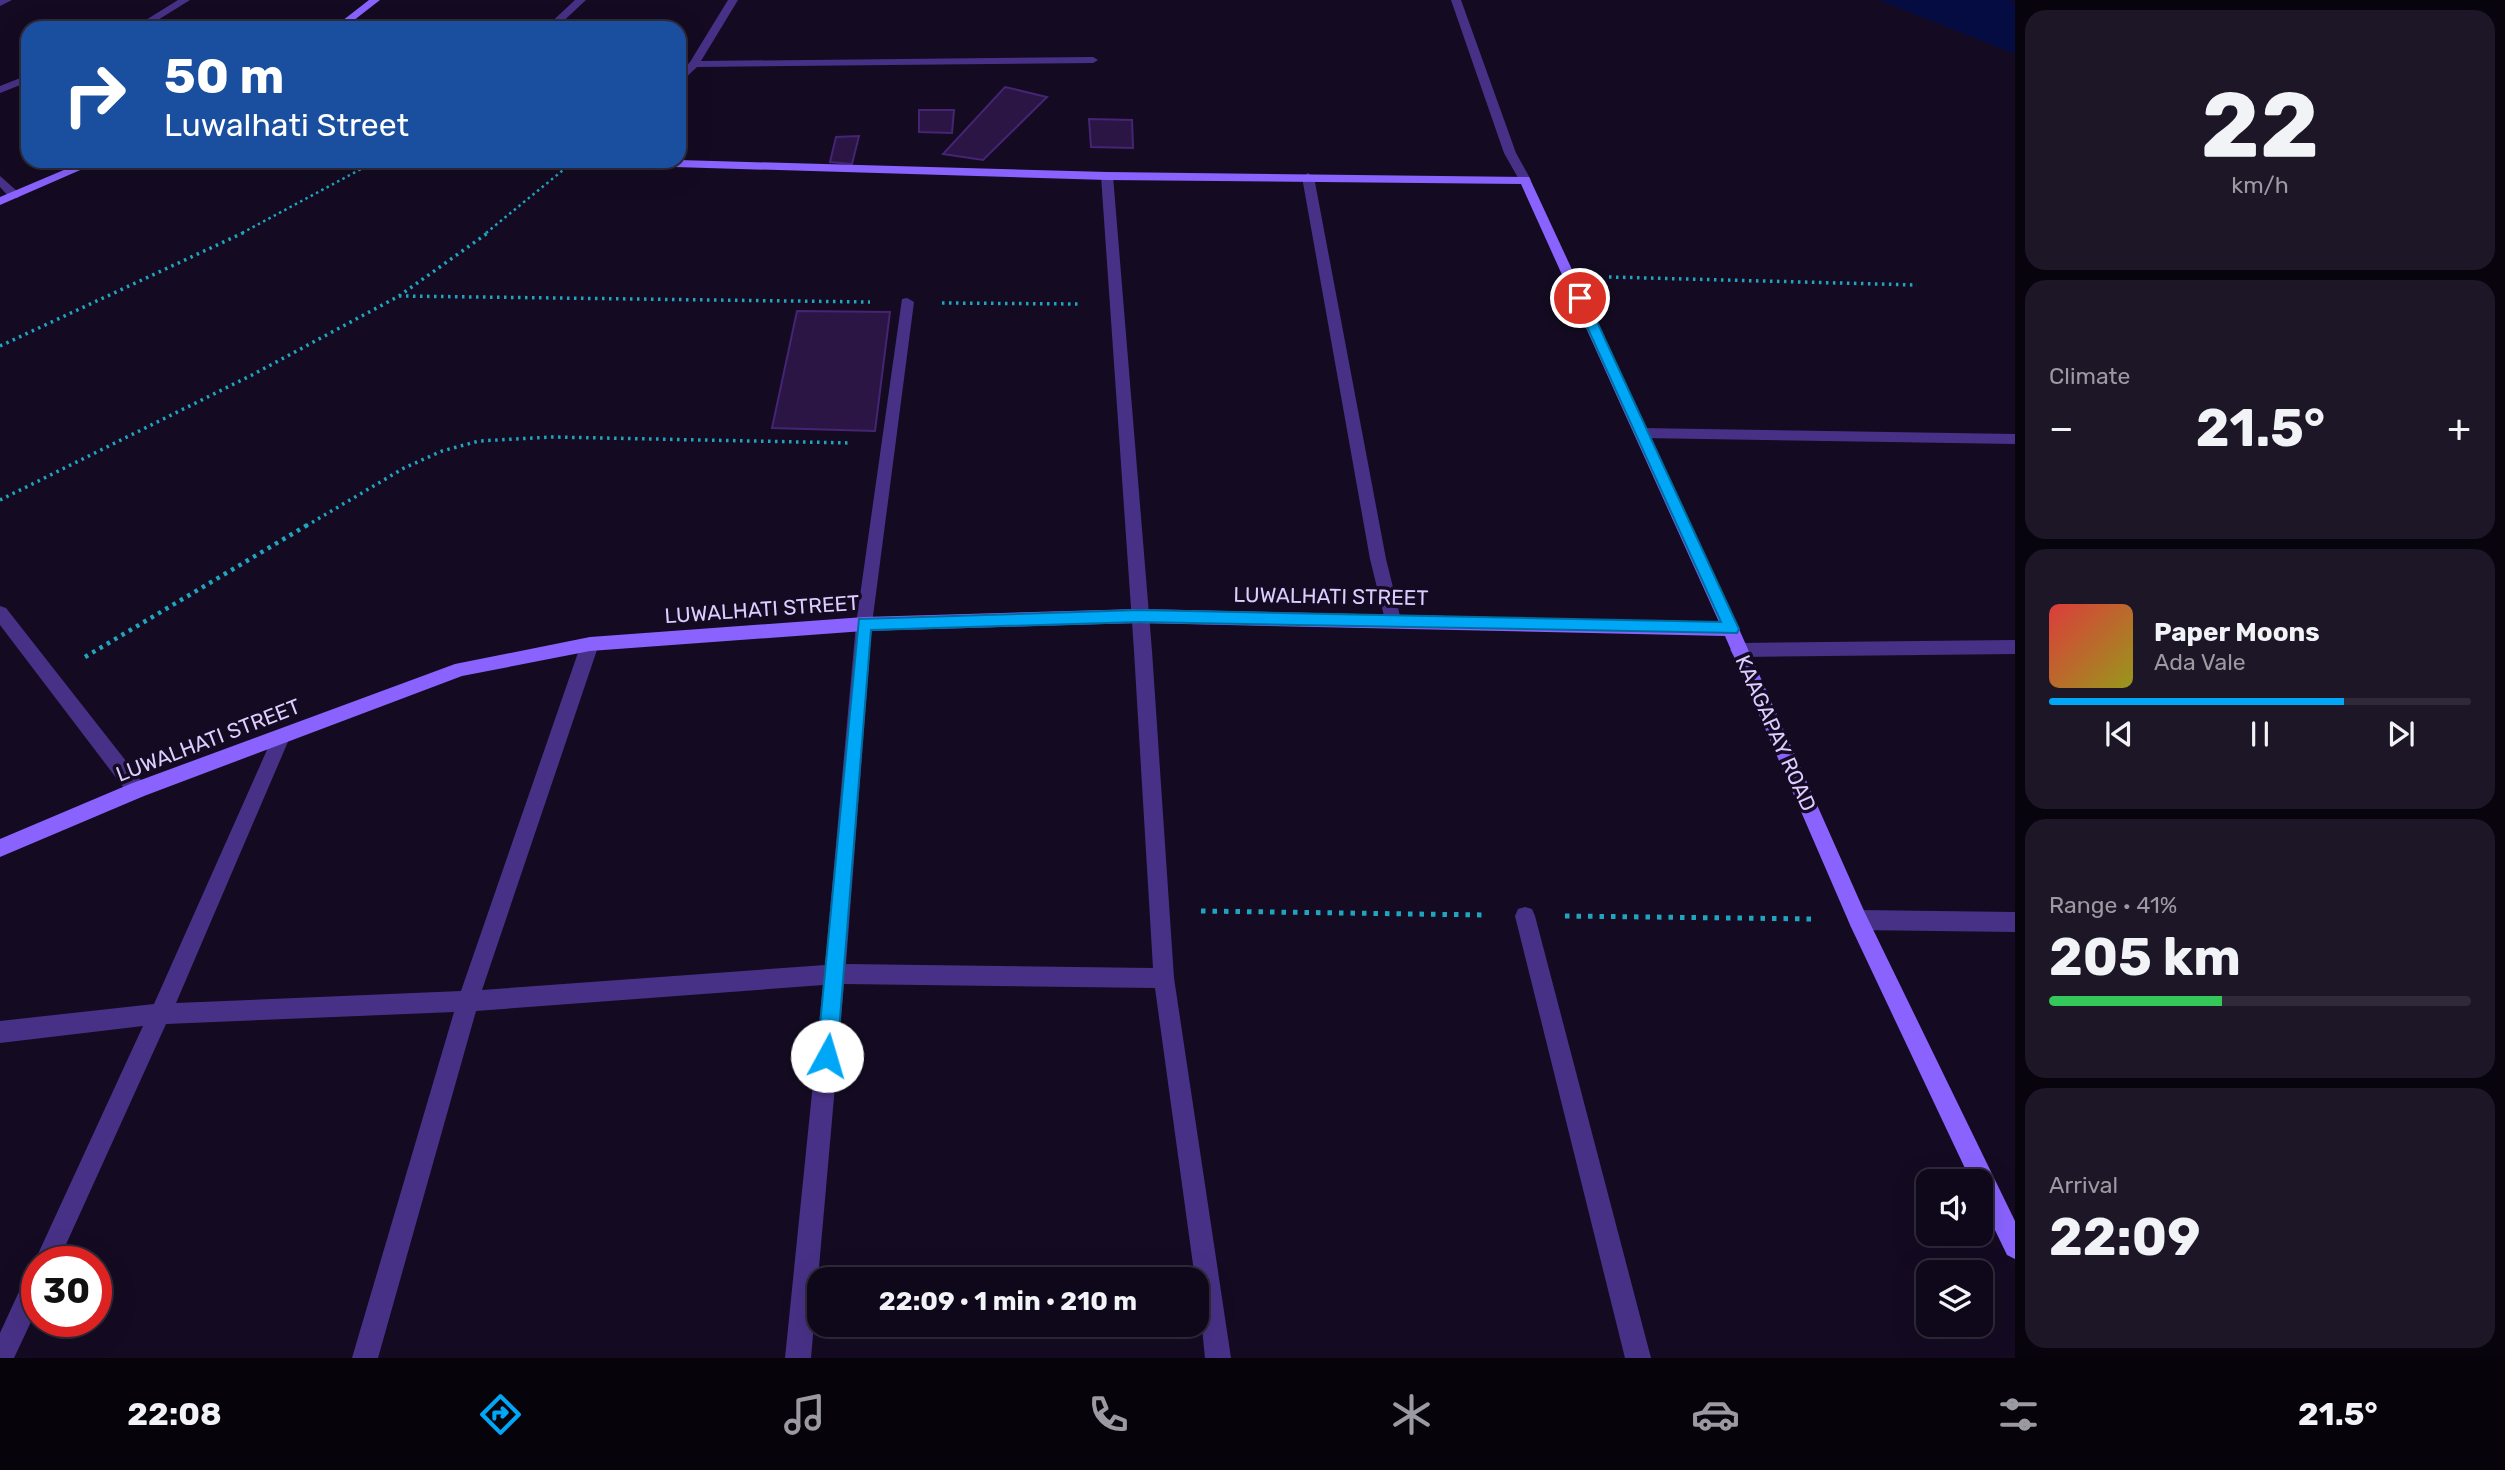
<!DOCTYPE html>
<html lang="en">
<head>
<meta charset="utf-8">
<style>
  body { margin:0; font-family:Rubik,sans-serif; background:#1d1627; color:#f1f3f6; height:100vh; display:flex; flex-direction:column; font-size:26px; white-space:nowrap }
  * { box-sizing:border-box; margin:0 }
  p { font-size:23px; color:#9b9aa2 }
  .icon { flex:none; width:38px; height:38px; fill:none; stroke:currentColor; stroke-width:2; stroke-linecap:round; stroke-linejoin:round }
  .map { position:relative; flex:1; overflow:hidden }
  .drawer { display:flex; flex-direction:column; gap:10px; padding:10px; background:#08040e; width:490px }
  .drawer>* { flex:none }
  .banner { position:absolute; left:21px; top:21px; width:665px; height:147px; border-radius:21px; box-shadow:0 7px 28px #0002,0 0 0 2px #2f2939; background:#1a4fa0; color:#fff; overflow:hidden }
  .fabs { position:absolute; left:1916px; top:1169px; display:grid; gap:14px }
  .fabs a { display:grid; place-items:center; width:77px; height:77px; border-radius:14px; background:#0f081a; box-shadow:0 7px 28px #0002,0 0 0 2px #2f2939; font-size:35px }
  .speed { position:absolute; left:21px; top:1246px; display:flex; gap:14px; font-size:35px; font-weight:700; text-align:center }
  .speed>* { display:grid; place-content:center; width:91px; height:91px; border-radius:50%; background:#0f081a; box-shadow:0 7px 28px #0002,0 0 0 2px #2f2939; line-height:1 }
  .speed .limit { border:10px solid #d22; background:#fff; color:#111 }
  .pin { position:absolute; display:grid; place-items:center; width:60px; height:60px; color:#fff; margin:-30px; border:4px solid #fff; border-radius:50%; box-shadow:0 2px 7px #0007 }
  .me { position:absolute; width:77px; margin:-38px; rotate:6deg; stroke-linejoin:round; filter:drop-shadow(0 0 5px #0008) }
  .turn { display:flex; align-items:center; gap:24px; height:147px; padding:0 28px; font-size:32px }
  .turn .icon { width:91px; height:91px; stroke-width:2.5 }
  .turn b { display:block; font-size:49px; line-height:60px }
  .big { font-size:52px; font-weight:700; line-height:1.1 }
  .drawer .card { flex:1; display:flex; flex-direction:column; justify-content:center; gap:10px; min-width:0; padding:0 24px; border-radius:21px; background:#1d1627 }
  .drawer .dial { align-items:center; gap:0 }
  .dial b { font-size:91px; line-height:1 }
  .song { display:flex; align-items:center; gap:21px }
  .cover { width:84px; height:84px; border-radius:10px; background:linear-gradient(135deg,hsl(0 70% 55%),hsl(60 70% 35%)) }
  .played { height:7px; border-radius:4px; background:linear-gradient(90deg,#00a7f7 70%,#2f2939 70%) }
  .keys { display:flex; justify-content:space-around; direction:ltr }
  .heat { display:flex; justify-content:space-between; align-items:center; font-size:38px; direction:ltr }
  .charge { height:10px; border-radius:5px; background:linear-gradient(90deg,#34c759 41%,#2f2939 0) }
  .trip { position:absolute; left:807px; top:1267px; width:402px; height:70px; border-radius:21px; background:#0f081a; box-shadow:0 7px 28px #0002,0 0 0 2px #2f2939; font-weight:700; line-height:70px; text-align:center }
  .tab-bar { display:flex; height:112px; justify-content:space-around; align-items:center; background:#06030a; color:#9b9aa2 }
  .tab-bar .icon { width:49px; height:49px }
  .tab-bar .selected { color:#00a7f7 }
  .tab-bar b { font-size:32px; color:#f1f3f6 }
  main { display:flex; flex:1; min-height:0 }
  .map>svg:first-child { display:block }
  .water { fill:#040c42 }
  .building { fill:#2a1545; stroke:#462474; stroke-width:2 }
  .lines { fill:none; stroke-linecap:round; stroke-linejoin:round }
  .path-far3 { stroke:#20a5bf; stroke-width:2.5; stroke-dasharray:2.5 3.5; stroke-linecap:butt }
  .path-far2 { stroke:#20a5bf; stroke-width:3.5; stroke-dasharray:2.5 4.5; stroke-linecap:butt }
  .path-far1 { stroke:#20a5bf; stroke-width:4.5; stroke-dasharray:3.5 5; stroke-linecap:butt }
  .path { stroke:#20a5bf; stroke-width:5; stroke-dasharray:4.5 7; stroke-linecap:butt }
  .lane { fill:#473187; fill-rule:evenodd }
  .street { fill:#473187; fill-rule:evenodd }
  .secondary { fill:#8a63ff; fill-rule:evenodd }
  .route { fill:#00a7f7; stroke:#006da1; stroke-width:2 }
  .labels { text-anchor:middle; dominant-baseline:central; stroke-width:7; stroke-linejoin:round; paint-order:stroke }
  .street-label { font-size:21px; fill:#dcf; stroke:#140b22 }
</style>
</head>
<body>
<main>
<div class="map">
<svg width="2015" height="1358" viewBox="0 0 2015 1358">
  <rect width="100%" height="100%" fill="#140b22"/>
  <path class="water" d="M1879,0H2009L2015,3V54Z"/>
  <path class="building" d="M1005,87L1047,97L983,160L943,154Z
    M919,110H954L952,133L919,132Z
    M1089,119L1132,120L1133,148L1091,147Z
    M859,136L852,164L830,162L836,137Z
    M797,311L890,312L875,431L772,428Z"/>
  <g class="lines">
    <path class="path-far3" d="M242,233L376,161
      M486,233L573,162"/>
    <path class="path-far2" d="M1609,277L1917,285
      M399,296L870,302
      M942,303L1080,304
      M0,346L245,232
      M0,500L252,375L399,296L489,232
      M306,526L404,468L442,451L479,441L553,437L852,443"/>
    <path class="path-far1" d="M85,657L309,524"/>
    <path class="path" d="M1201,911L1486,915
      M1565,916L1815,919"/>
    <path class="lane" d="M1451,0H1461L1516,153L1531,180L1529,183H1521L1504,153Z
      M1642,428L2015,434V444L1642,438L1635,433Z
      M1858,910L2015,912V932L1858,930L1851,927L1848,920L1851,913Z"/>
    <path class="street" d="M0,0H12L0,6Z
      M178,0H190L145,28H133Z
      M575,0H586L556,28H545Z
      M728,0H738L701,61L1093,57L1098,60L1093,63L697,67L679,84V74L690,62Z
      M28,75V82L0,93V86Z
      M1107,172L1113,176L1152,651L1174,978L1231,1358H1205L1197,1279H1195L1155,988L844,984L811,1358H785L823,985L476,1011L378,1358H352L454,1012L166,1024L58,1262H37V1269L34,1262L38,1254L143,1026L0,1043V1021L154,1004L275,732L281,729L287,732L290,737L176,1003L461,991L581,644L584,639H596L599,644L482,990L825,965L856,624L902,299L907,298L914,302L872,624L846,964L1153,968L1134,651L1101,176Z
      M1308,173L1314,177L1386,559L1401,620L1393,627L1385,620L1370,559L1302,177Z
      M0,176L18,192V198H10L0,187Z
      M0,606L6,608L144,784L146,790L144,796L137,798L130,796L0,625Z
      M2015,640V654L1739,657L1733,655L1730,650L1733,645L1739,643Z
      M1525,907L1532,909L1535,916L1651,1358H1625L1515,916L1518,909Z
      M37,1269V1309L14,1358H0V1333L28,1272Z"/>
    <path class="secondary" d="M369,0H380L344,28H333Z
      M679,160L1107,172L1529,177L1739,629L1865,913L2015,1221V1259L2007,1255L1981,1201V1181H1971L1851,927L1725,636L1139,623L864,631L590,651L462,676L144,796L0,857V839L130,784L455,664L590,637L864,617L1139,609L1719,622L1521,184L1107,180L609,165L603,161Z
      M85,161H101L0,205V197Z"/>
  </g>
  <path class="route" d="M1580,294L1586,298L1739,629L1737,633L1139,622L871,630L837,1056L834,1063L827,1066L820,1063L817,1056L859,619L1139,610L1721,622L1574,298Z"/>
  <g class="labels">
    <g class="street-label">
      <text transform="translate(1331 596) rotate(1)">LUWALHATI STREET</text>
      <text transform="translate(762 609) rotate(-4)">LUWALHATI STREET</text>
      <text transform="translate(1776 733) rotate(66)">KAAGAPAY ROAD</text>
      <text transform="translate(208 740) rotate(-21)">LUWALHATI STREET</text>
    </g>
  </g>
</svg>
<div class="fabs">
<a><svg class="icon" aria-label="sound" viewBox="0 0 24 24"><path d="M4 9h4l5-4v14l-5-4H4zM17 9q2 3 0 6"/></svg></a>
<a><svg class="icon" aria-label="layers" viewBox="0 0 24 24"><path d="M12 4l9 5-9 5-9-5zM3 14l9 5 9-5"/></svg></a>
</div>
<div class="speed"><div class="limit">30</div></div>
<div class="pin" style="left:1580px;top:298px;background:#d93025"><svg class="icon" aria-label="arrive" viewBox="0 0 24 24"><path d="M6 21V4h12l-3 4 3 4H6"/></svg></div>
<svg class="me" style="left:827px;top:1056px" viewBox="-20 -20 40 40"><circle r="19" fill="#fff"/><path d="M0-13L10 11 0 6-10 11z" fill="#00a7f7"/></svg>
<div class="trip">22:09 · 1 min · 210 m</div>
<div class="banner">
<div class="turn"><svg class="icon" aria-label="right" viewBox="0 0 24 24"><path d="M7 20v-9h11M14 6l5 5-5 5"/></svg><div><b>50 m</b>Luwalhati Street</div></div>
</div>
</div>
<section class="drawer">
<div class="card dial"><b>22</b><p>km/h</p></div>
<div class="card"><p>Climate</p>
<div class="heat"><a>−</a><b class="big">21.5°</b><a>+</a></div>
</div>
<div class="card">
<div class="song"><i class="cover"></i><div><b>Paper Moons</b><p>Ada Vale</p></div></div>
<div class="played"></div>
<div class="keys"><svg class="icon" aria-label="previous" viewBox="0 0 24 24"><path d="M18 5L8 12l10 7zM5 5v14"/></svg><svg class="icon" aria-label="pause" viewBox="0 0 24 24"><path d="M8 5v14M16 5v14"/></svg><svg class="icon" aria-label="next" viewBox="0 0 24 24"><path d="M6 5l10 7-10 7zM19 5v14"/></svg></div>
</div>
<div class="card"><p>Range · 41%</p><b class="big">205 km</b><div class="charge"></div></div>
<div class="card"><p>Arrival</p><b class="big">22:09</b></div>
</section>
</main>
<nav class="tab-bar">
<b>22:08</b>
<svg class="icon selected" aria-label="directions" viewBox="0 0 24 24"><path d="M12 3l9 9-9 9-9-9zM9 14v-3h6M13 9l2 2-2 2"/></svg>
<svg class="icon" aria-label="music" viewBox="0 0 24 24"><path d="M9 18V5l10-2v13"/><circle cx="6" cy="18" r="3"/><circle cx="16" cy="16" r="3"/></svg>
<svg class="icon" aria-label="phone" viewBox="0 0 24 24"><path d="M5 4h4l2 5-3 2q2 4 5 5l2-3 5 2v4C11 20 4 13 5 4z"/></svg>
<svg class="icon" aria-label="climate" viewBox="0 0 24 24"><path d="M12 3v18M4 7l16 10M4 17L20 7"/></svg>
<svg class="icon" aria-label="car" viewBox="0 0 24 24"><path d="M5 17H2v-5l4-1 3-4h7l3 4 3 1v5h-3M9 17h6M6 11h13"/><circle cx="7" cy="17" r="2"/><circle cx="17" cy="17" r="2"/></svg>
<svg class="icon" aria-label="filters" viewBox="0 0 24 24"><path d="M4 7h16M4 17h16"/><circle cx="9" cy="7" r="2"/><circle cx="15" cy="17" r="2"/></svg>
<b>21.5°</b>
</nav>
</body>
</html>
